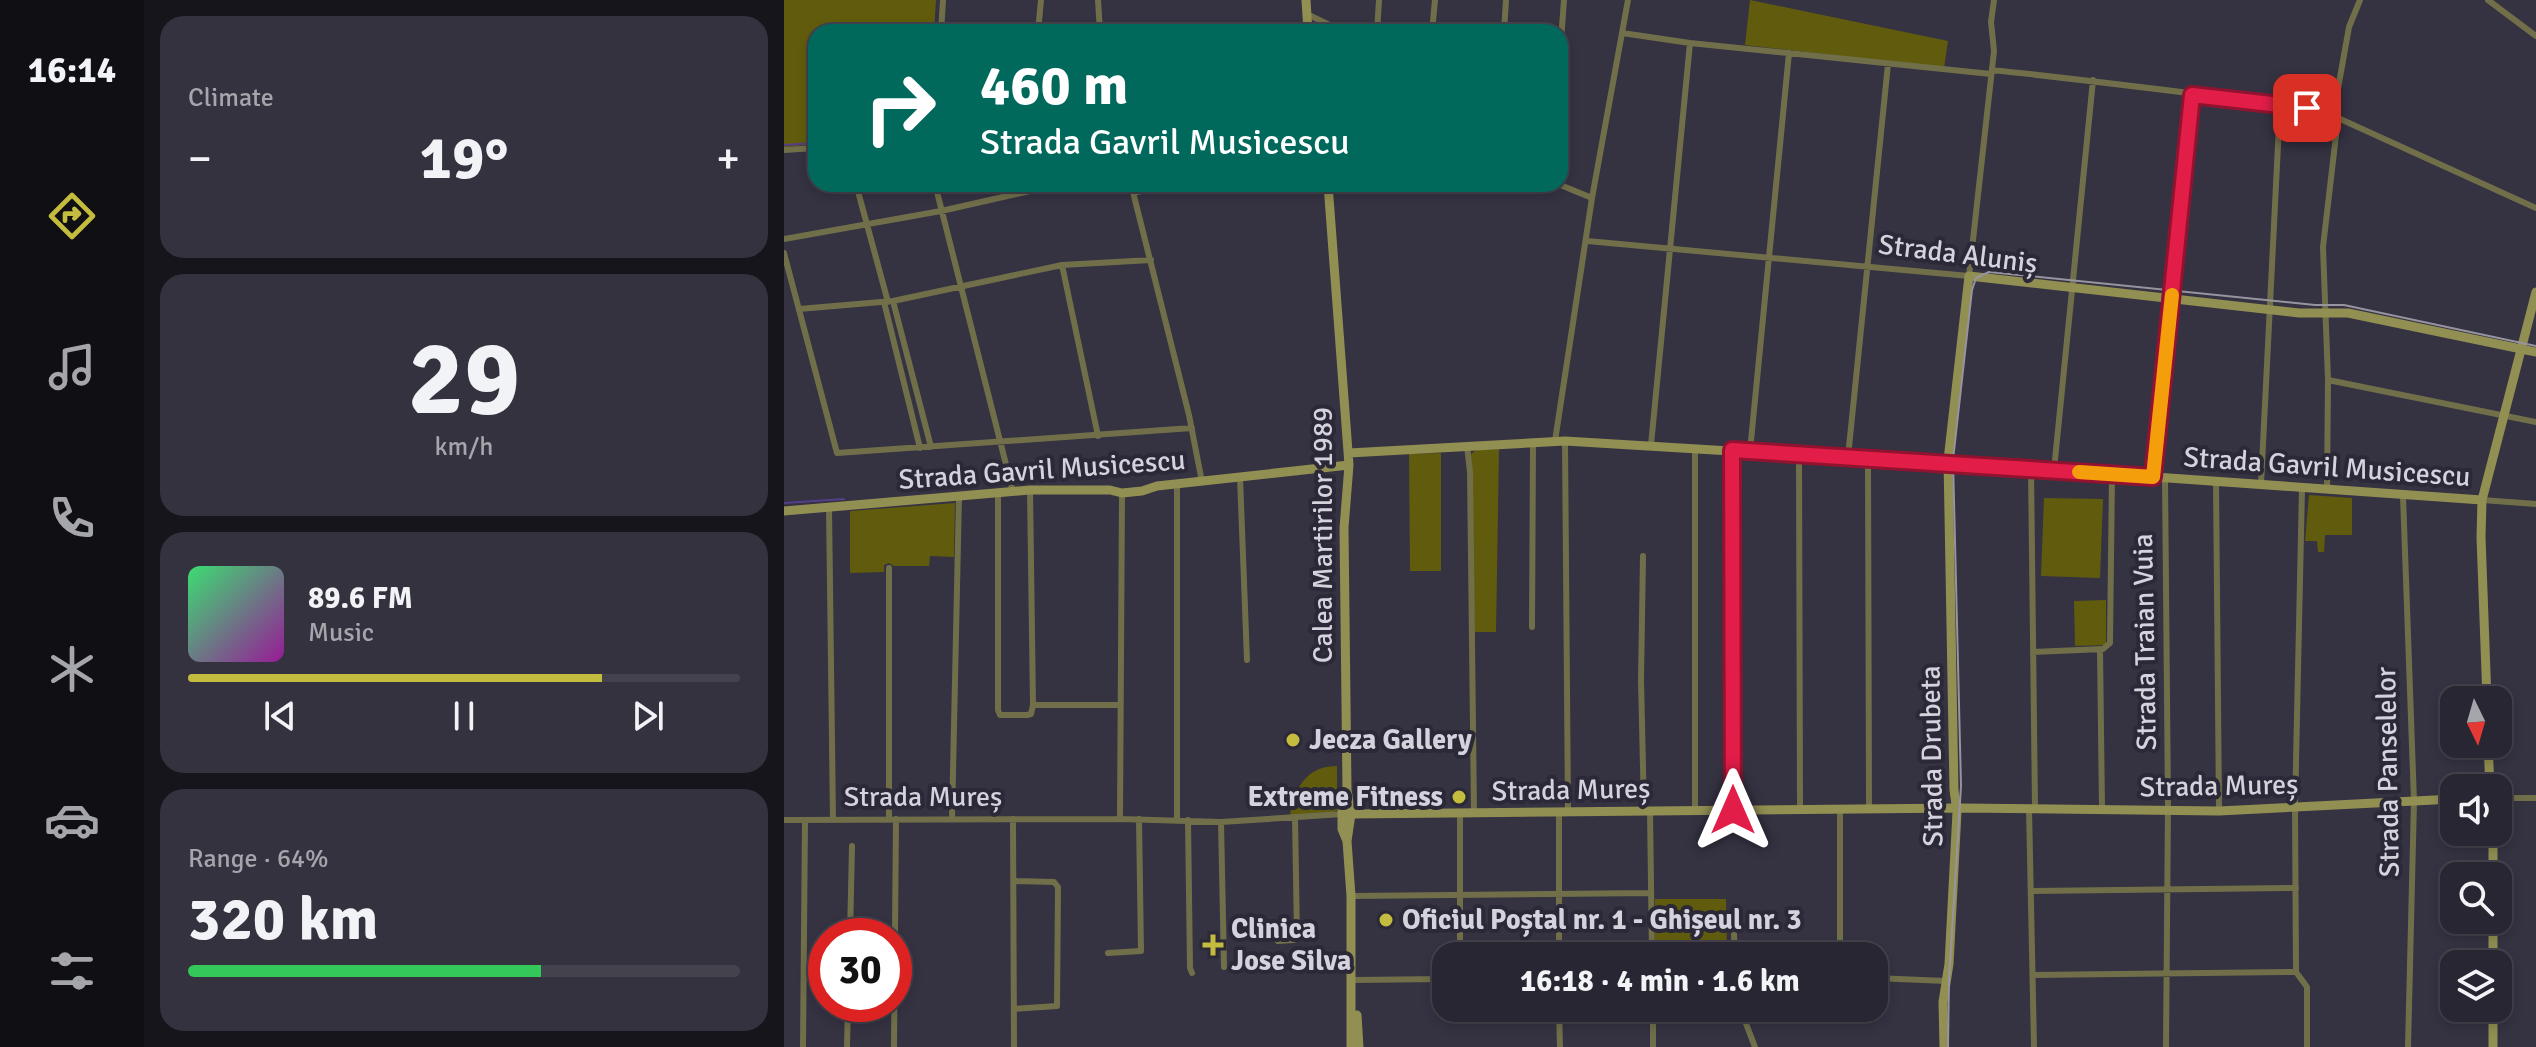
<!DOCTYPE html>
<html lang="en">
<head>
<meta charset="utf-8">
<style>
  body { margin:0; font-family:Signika,sans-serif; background:#34323e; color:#f1f3f6; height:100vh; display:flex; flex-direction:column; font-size:30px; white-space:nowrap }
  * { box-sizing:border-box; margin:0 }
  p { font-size:26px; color:#a5a5ac }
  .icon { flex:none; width:44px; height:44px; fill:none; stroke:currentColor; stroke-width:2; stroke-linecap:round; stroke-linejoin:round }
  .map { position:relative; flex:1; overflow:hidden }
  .drawer { display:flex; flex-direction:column; gap:16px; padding:16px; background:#16151c; width:640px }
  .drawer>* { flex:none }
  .top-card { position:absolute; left:24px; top:24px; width:760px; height:168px; border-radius:24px; box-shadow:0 4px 12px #0003,0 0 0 2px #44434d; background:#00695c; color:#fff; overflow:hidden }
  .needle { width:52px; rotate:175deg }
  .buttons { position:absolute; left:1656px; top:686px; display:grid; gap:16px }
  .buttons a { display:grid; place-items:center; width:72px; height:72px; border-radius:16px; background:#282632; box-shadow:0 4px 12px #0003,0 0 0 2px #44434d; font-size:40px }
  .speed { position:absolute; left:24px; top:918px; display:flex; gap:16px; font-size:40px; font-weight:700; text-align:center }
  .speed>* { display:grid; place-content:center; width:104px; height:104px; border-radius:50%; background:#282632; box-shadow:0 4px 12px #0003,0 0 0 2px #44434d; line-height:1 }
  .speed .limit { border:12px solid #d22; background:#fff; color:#111 }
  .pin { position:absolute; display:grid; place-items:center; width:68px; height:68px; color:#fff; margin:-34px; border-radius:16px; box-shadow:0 4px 12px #0006 }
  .me { position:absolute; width:88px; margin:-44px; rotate:0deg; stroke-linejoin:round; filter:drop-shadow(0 0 6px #0008) }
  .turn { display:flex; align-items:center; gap:28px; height:168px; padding:0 40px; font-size:36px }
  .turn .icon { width:104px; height:104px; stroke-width:2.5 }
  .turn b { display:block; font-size:56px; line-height:68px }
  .big { font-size:60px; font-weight:700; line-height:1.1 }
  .drawer .card { flex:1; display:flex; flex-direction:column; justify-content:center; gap:12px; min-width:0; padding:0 28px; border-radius:24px; background:#34323e }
  .drawer .dial { align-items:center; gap:0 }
  .dial b { font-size:104px; line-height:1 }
  .song { display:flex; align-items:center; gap:24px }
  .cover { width:96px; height:96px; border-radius:12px; background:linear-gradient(135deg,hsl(140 70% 55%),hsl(300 70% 35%)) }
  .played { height:8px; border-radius:4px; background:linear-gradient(90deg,#c4bc3e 75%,#44434d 75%) }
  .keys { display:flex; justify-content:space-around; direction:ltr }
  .heat { display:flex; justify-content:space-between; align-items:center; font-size:44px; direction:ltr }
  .charge { height:12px; border-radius:6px; background:linear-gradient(90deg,#34c759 64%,#44434d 0) }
  .trip { position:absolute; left:648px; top:942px; width:456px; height:80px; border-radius:24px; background:#282632; box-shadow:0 4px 12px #0003,0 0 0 2px #44434d; font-weight:700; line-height:80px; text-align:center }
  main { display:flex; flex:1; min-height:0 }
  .menu { display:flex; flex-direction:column; width:144px; justify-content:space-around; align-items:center; background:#100f14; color:#a5a5ac }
  .menu .icon { width:56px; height:56px }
  .menu .selected { color:#c4bc3e }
  .menu b { font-size:36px; color:#f1f3f6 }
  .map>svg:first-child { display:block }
  .green { fill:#615c0d }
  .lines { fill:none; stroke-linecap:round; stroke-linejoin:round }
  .stream { stroke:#543e89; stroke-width:2 }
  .street { stroke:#716f4a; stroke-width:6 }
  .secondary { stroke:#928f52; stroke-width:9 }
  .tram { stroke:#9794a0; stroke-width:2 }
  .route-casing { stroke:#92132f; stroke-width:20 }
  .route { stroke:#e11d48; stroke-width:14 }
  .slow { stroke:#f59e0b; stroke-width:14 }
  .poi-dot { fill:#c4bc3e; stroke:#2b2837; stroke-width:3 }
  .labels { text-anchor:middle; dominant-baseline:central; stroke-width:8; stroke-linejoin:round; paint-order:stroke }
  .street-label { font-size:28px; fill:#d4d2dc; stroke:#2b2837 }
  .poi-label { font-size:28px; font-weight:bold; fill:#d4d2dc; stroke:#2b2837; text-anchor:start }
</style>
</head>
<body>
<main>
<nav class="menu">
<b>16:14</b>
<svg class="icon selected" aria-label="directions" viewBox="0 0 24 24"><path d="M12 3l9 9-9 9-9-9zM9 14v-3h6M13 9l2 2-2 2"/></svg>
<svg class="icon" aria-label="music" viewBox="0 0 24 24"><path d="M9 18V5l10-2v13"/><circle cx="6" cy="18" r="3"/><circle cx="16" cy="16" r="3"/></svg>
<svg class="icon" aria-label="phone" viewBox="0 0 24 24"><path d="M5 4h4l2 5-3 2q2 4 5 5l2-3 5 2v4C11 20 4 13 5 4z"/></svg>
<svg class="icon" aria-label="climate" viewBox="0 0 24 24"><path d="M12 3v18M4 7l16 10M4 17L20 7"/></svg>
<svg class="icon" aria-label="car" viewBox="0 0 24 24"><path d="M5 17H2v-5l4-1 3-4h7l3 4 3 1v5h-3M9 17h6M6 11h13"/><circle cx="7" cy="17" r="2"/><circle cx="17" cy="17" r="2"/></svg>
<svg class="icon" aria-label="filters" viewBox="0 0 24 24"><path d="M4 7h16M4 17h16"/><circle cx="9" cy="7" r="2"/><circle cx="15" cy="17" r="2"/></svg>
</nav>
<section class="drawer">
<div class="card"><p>Climate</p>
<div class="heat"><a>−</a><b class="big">19°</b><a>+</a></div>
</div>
<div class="card dial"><b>29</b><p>km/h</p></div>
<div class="card">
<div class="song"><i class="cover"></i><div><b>89.6 FM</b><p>Music</p></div></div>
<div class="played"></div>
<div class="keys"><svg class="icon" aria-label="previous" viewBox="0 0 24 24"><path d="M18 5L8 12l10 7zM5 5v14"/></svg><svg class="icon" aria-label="pause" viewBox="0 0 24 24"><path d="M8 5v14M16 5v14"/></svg><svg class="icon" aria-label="next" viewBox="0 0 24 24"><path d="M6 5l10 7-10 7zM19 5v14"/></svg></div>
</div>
<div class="card"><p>Range · 64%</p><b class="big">320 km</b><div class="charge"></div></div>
</section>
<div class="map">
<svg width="1752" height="1047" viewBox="0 0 1752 1047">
  <rect width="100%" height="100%" fill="#353242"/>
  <path class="green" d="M0,0H152L150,32H32V144L0,147Z
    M966,0L1164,41L1160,68L961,45Z
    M715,449L712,632H690L687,454L692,450Z
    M657,453V571H626L625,454Z
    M1525,495L1568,498V535H1541L1540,552H1534L1533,541H1521Z
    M1260,498L1319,499L1316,578L1257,576Z
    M171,503L170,557L146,556L145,566H110L105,563L100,565V572L66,573V511Z
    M1322,600V645L1291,646L1290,601Z
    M553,766V810L547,814L506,815C511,787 523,766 553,766Z
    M871,899H942L943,956H871Z"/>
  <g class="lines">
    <path class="stream" d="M0,145L32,143
      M0,503L60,499"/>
    <path class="street" d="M314,0L316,32
      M1704,0L1752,36
      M527,16L560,32
      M157,32L159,0
      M254,32L257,0
      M593,32L595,0
      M648,32L651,0
      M720,32L722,0
      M838,33L906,43L1207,74
      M776,54L780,0
      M1208,70C1322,82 1436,97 1550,111
      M1554,118L1752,208
      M0,150L32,148
      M72,184L104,302
      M151,184L229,492
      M347,184L405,415L418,482
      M774,184L808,198
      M349,193L388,184
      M0,239L157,211L250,190L255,184
      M803,241L1185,276L1210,51L1207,22L1210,0
      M0,253L53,453L408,428
      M278,265L314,436
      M109,301L147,447
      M100,302L136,448
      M15,309L109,301L278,265L367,260
      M1544,380L1752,422
      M771,441L808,198L844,0
      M781,441L784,812
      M867,445L906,43
      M683,446L686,472L690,813
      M948,450L949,810
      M966,451L1005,53
      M1015,454L1016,810
      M1064,457L1104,64
      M1084,459L1085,809
      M1247,469L1251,808
      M1270,470L1309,80
      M456,477L463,660
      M1369,477L1408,95
      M1381,477L1384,806L1382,1047
      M1432,481L1435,811
      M393,484V820
      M1477,484L1496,105
      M1518,488L1511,808L1512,972L1523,987V1047
      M1543,490L1544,380L1539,247L1554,118L1550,111L1565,27L1576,0
      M214,493V710L216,715H243L247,714L249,705L246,490
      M1619,496L1630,801L1624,1047
      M1698,500L1752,504
      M45,507L49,820
      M859,556L857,680L860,811
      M105,568V819
      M748,627L749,443
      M1316,649L1318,809
      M1249,652L1319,649L1326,643L1328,474
      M249,705H336
      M1714,798H1752
      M1245,808L1250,1047
      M1056,809V956
      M911,810V448
      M866,811L868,956
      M775,812V956
      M168,819L175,496
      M229,819L230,1047
      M336,819L338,493
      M0,820L336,819L437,822L559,814
      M404,820L406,968L408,973
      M437,822L440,967
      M230,881L270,882L274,887L273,1006L230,1009
      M1247,891L1512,888
      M567,896L867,893
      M950,934L951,956
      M66,936L68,846
      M494,941L510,940L513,937L511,817
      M324,953L357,951L355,819
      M676,956V813
      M1249,975L1512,972
      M1090,978L1162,981
      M569,980L662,979
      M775,1008L776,1047
      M956,1008L971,1047
      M19,1047L21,820
      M63,1047L64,1004
      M110,1047L112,819
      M869,1047V1008"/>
    <path class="secondary" d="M522,0L524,32
      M544,184L565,465L560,528L563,790L567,814L563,841
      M565,453L781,441L1328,474L1698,500
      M0,511L246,490H326L338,493L358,491L373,486L565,465
      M1703,700L1697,537L1698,500L1752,292
      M1704,744L1706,788
      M563,790L558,806V829L563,841L567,896V1047
      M567,814L1177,808L1435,811L1670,799
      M1709,832V876
      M1709,920V964
      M573,1015L575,1047
      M1160,1047L1159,1002L1165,964L1173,812L1170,790L1164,460L1185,276L1515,313H1564L1752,352
      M1709,1047V1008"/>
    <path class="tram" d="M1164,1047L1165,980L1177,786L1169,460L1188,290L1192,278L1205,272L1531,305H1560L1752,346"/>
  </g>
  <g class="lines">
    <g class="route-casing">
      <path id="route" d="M949,810L948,450L1369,477L1408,95L1523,108"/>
    </g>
    <use href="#route" class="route"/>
    <path class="slow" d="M1295,472L1369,477L1388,295"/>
  </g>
  <g class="poi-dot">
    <circle cx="509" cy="740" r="8"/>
    <circle cx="675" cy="797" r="8"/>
    <circle cx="602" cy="920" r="8"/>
    <path d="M425 933h8v8h8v8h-8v8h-8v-8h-8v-8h8z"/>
  </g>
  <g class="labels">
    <g class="street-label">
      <text transform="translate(1174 254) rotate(7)">Strada Aluniș</text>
      <text transform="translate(1543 467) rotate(4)">Strada Gavril Musicescu</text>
      <text transform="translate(258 470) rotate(-4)">Strada Gavril Musicescu</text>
      <text transform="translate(539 535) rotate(-90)">Calea Martirilor 1989</text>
      <text transform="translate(1361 642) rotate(-91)">Strada Traian Vuia</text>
      <text transform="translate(1148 756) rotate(-91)">Strada Drubeta</text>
      <text transform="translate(1604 772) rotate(-91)">Strada Panselelor</text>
      <text transform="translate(1435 786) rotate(-1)">Strada Mureș</text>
      <text transform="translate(787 790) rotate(-1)">Strada Mureș</text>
      <text x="139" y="797">Strada Mureș</text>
    </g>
    <g class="poi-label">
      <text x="525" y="740">Jecza Gallery</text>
      <text x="659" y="797" text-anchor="end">Extreme Fitness</text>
      <text x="618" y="920">Oficiul Poștal nr. 1 - Ghișeul nr. 3</text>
      <text x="447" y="929">Clinica<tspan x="447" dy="32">Jose Silva</tspan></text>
    </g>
  </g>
</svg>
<div class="buttons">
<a><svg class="needle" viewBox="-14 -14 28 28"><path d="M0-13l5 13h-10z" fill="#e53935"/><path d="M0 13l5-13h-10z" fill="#a5a5ac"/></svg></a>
<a><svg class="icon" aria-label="sound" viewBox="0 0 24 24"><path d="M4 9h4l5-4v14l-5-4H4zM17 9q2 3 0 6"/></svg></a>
<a><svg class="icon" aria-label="search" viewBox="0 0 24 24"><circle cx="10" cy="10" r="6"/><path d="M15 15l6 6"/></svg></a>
<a><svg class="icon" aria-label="layers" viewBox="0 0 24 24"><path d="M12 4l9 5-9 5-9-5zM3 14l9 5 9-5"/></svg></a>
</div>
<div class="speed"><div class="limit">30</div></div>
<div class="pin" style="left:1523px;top:108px;background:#d93025"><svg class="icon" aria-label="arrive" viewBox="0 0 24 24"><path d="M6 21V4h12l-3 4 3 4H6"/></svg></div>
<svg class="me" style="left:949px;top:810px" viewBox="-20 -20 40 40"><path d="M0-17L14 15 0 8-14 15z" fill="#e11d48" stroke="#fff" stroke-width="4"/></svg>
<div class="trip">16:18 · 4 min · 1.6 km</div>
<div class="top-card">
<div class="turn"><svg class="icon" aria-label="right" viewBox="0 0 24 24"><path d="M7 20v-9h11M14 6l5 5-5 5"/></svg><div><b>460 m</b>Strada Gavril Musicescu</div></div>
</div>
</div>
</main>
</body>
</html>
